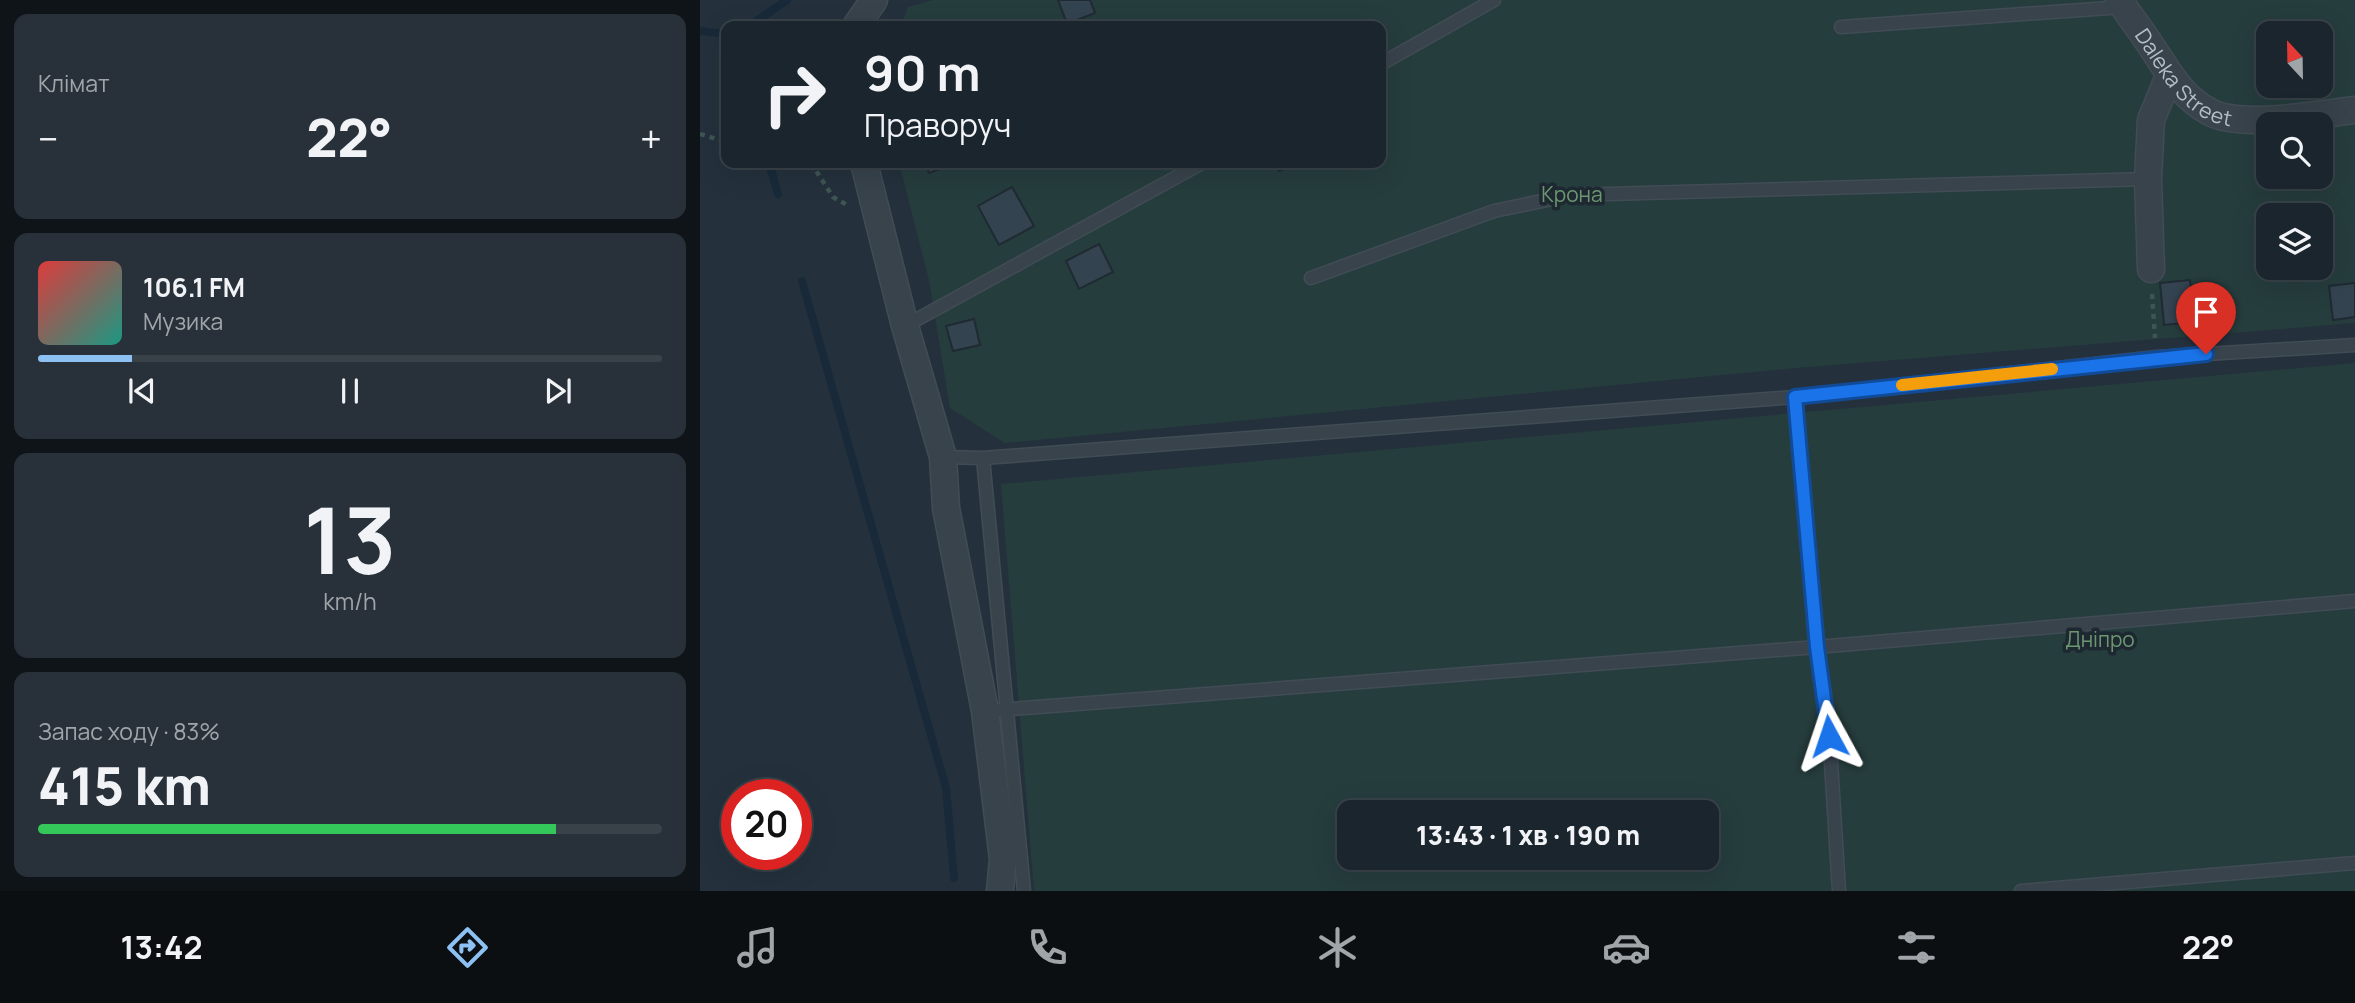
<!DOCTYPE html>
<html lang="uk">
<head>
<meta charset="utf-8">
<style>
  body { margin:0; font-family:Manrope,sans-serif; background:#283139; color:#f1f3f6; height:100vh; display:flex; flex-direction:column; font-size:26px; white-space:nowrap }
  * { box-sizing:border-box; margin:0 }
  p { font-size:23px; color:#a0a5aa }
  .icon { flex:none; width:38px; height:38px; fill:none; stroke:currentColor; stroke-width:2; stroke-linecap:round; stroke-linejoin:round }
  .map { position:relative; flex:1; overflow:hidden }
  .side { display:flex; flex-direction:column; gap:14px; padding:14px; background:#0f1419; width:700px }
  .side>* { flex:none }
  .hud { position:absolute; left:21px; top:21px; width:665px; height:147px; border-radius:14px; box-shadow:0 7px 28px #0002,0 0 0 2px #394249; background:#1b252d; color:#f1f3f6; overflow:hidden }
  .needle { width:46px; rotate:338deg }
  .controls { position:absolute; left:1556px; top:21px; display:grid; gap:14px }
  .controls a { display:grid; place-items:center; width:77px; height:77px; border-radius:14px; background:#1b252d; box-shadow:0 7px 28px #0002,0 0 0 2px #394249; font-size:35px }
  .speed { position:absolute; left:21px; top:779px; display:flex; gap:14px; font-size:35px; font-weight:700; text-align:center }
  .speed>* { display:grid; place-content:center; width:91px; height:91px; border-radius:50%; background:#1b252d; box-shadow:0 7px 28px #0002,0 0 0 2px #394249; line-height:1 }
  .speed .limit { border:10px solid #d22; background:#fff; color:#111 }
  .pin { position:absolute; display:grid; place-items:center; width:60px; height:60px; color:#fff; margin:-72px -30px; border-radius:50% 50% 50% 0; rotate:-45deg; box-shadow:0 0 7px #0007 }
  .pin .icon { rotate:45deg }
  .me { position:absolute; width:77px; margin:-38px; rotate:355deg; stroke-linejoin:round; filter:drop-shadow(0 0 5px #0008) }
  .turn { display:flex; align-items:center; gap:24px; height:147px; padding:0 28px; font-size:32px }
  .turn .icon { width:91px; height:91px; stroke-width:2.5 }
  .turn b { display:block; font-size:49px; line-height:60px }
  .big { font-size:52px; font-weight:800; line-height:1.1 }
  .side .widget { flex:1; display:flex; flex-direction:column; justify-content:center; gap:10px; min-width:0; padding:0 24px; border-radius:14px; background:#283139 }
  .side .dial { align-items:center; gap:0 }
  .dial b { font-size:91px; line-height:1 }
  .song { display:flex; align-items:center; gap:21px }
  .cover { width:84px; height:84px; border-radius:10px; background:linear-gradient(135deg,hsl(0 70% 55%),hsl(170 70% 35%)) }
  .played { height:7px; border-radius:4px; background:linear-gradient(90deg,#8dc1f3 15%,#394249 15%) }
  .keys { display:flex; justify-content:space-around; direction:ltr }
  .heat { display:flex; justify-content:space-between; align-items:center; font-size:38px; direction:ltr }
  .charge { height:10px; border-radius:5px; background:linear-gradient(90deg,#34c759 83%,#394249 0) }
  .trip { position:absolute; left:637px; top:800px; width:382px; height:70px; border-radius:14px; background:#1b252d; box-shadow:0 7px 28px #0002,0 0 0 2px #394249; font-weight:800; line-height:70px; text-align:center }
  .menu { display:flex; height:112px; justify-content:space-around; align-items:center; background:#0b0f12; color:#a0a5aa }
  .menu .icon { width:49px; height:49px }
  .menu .current { color:#8dc1f3 }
  .menu b { font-size:32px; color:#f1f3f6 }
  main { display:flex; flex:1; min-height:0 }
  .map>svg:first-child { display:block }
  .green { fill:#263d3d; fill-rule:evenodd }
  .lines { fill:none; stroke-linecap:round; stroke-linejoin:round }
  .stream { stroke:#182a39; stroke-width:8 }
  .building { fill:#344350; stroke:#1f2a33; stroke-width:2 }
  .lane-casing { stroke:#414c55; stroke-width:15 }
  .street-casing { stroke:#414c55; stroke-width:29 }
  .path { stroke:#3f5554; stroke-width:4.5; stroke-dasharray:5 5; stroke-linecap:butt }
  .lane { stroke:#38434c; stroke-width:12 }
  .street { stroke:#38434c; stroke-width:26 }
  .route-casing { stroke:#114b97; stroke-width:18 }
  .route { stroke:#1a73e8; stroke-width:12 }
  .slow { stroke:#f59e0b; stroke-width:12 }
  .labels { text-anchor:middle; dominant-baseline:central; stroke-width:7; stroke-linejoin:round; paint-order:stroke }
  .street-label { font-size:21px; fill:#b4bec7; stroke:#1d2831 }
  .park-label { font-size:21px; fill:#6c9771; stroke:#1d2831 }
</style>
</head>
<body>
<main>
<section class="side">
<div class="widget"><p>Клімат</p>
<div class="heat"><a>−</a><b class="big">22°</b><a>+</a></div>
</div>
<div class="widget">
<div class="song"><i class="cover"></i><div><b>106.1 FM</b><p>Музика</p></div></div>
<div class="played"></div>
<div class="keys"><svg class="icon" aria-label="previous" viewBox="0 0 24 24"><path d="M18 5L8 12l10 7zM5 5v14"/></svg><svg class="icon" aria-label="pause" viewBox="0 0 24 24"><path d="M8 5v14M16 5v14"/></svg><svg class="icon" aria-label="next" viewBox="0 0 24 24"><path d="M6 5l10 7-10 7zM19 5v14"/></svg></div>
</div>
<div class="widget dial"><b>13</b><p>km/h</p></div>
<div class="widget"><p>Запас ходу · 83%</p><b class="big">415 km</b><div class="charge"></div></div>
</section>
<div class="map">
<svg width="1655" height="891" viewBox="0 0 1655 891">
  <rect width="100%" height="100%" fill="#24313c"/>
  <path class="green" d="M233,0H1655V323L1096,368L305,443L250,408L229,280L199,163H681V26H201L208,7ZM1568,33H1620V86H1568ZM1568,124H1620V177H1568ZM1568,215H1620V268H1568Z
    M1655,363V891H334L301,484ZM649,812H1006V858H649Z"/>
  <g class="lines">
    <path class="stream" d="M49,26L87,0
      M0,31L26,34
      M69,163L78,194
      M102,281L246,788L254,878"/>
  </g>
  <path class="building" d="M358,0H390L395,13L367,24Z
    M225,163H256L229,173Z
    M575,163H599L579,171Z
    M312,187L334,226L299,245L278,206Z
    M399,244L413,272L379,289L366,261Z
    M1490,280L1494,322L1464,325L1460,283Z
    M1655,283V317L1633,320L1629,286Z
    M274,319L280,345L253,351L246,326Z"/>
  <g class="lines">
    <g class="lane-casing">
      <path id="lane" d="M1141,27L1423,7
        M681,64L794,0
        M611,278L794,211L871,195L1448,179
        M205,326L502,163
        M1095,397L1117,647L1128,714L1139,891
        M243,457L283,458L1095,397L1457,357L1655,345
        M283,458L324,891
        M285,711L1117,647L1655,601
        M1321,891L1655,863"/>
    </g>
    <g class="street-casing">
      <g id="street">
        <path id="s1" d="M1419,0C1428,14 1438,26 1447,40C1466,67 1479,96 1510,112C1541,129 1620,114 1655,110"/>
        <path d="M156,26L174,0"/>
        <path d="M164,163L205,326L243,457L246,508L285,711L303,859L300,891"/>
        <path d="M1451,269L1448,179L1451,120L1469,76"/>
      </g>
    </g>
    <path class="path" d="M0,134L26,142
      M111,163L133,197L149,206
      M1452,294L1455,338"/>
    <use href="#lane" class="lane"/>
    <use href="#street" class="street"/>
  </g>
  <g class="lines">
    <g class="route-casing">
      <path id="route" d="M1129,736L1117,647L1095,397L1506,354"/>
    </g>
    <use href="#route" class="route"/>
    <path class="slow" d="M1202,385L1352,369"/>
  </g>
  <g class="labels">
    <g class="street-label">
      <text stroke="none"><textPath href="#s1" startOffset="103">Daleka Street</textPath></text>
    </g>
    <g class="park-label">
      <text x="872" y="194">Крона</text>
      <text x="1400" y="639">Дніпро</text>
    </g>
  </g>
</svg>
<div class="controls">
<a><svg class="needle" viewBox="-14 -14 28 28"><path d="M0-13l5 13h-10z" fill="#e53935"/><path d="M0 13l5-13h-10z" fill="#a0a5aa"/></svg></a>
<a><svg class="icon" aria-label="search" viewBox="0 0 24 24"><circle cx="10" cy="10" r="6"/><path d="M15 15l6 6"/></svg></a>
<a><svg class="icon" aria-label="layers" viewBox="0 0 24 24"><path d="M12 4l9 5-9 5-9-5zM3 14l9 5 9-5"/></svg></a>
</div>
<div class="speed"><div class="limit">20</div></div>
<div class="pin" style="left:1506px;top:354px;background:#d93025"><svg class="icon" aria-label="arrive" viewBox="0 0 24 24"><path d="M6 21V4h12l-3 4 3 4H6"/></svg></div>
<svg class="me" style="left:1129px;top:736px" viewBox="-20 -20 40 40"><path d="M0-17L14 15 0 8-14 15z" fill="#1a73e8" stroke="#fff" stroke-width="4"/></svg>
<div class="trip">13:43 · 1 хв · 190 m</div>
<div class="hud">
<div class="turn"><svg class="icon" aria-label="right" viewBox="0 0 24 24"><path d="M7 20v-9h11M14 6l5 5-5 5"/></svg><div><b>90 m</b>Праворуч</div></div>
</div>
</div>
</main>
<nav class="menu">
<b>13:42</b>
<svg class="icon current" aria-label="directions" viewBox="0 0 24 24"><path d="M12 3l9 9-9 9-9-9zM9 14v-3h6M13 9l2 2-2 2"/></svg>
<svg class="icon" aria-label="music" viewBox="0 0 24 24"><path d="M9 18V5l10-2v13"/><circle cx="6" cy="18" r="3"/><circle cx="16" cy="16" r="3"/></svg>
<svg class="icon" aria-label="phone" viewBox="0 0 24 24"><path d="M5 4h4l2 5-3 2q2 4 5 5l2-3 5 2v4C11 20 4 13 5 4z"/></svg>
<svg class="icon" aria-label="climate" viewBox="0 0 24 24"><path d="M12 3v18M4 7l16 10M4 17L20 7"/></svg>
<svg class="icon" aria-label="car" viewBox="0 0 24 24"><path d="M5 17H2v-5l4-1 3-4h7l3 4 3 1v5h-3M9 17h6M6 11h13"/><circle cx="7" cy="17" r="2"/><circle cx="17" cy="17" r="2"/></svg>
<svg class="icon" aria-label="filters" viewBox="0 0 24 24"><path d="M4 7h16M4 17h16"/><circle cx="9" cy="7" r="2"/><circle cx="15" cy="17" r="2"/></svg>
<b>22°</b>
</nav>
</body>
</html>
